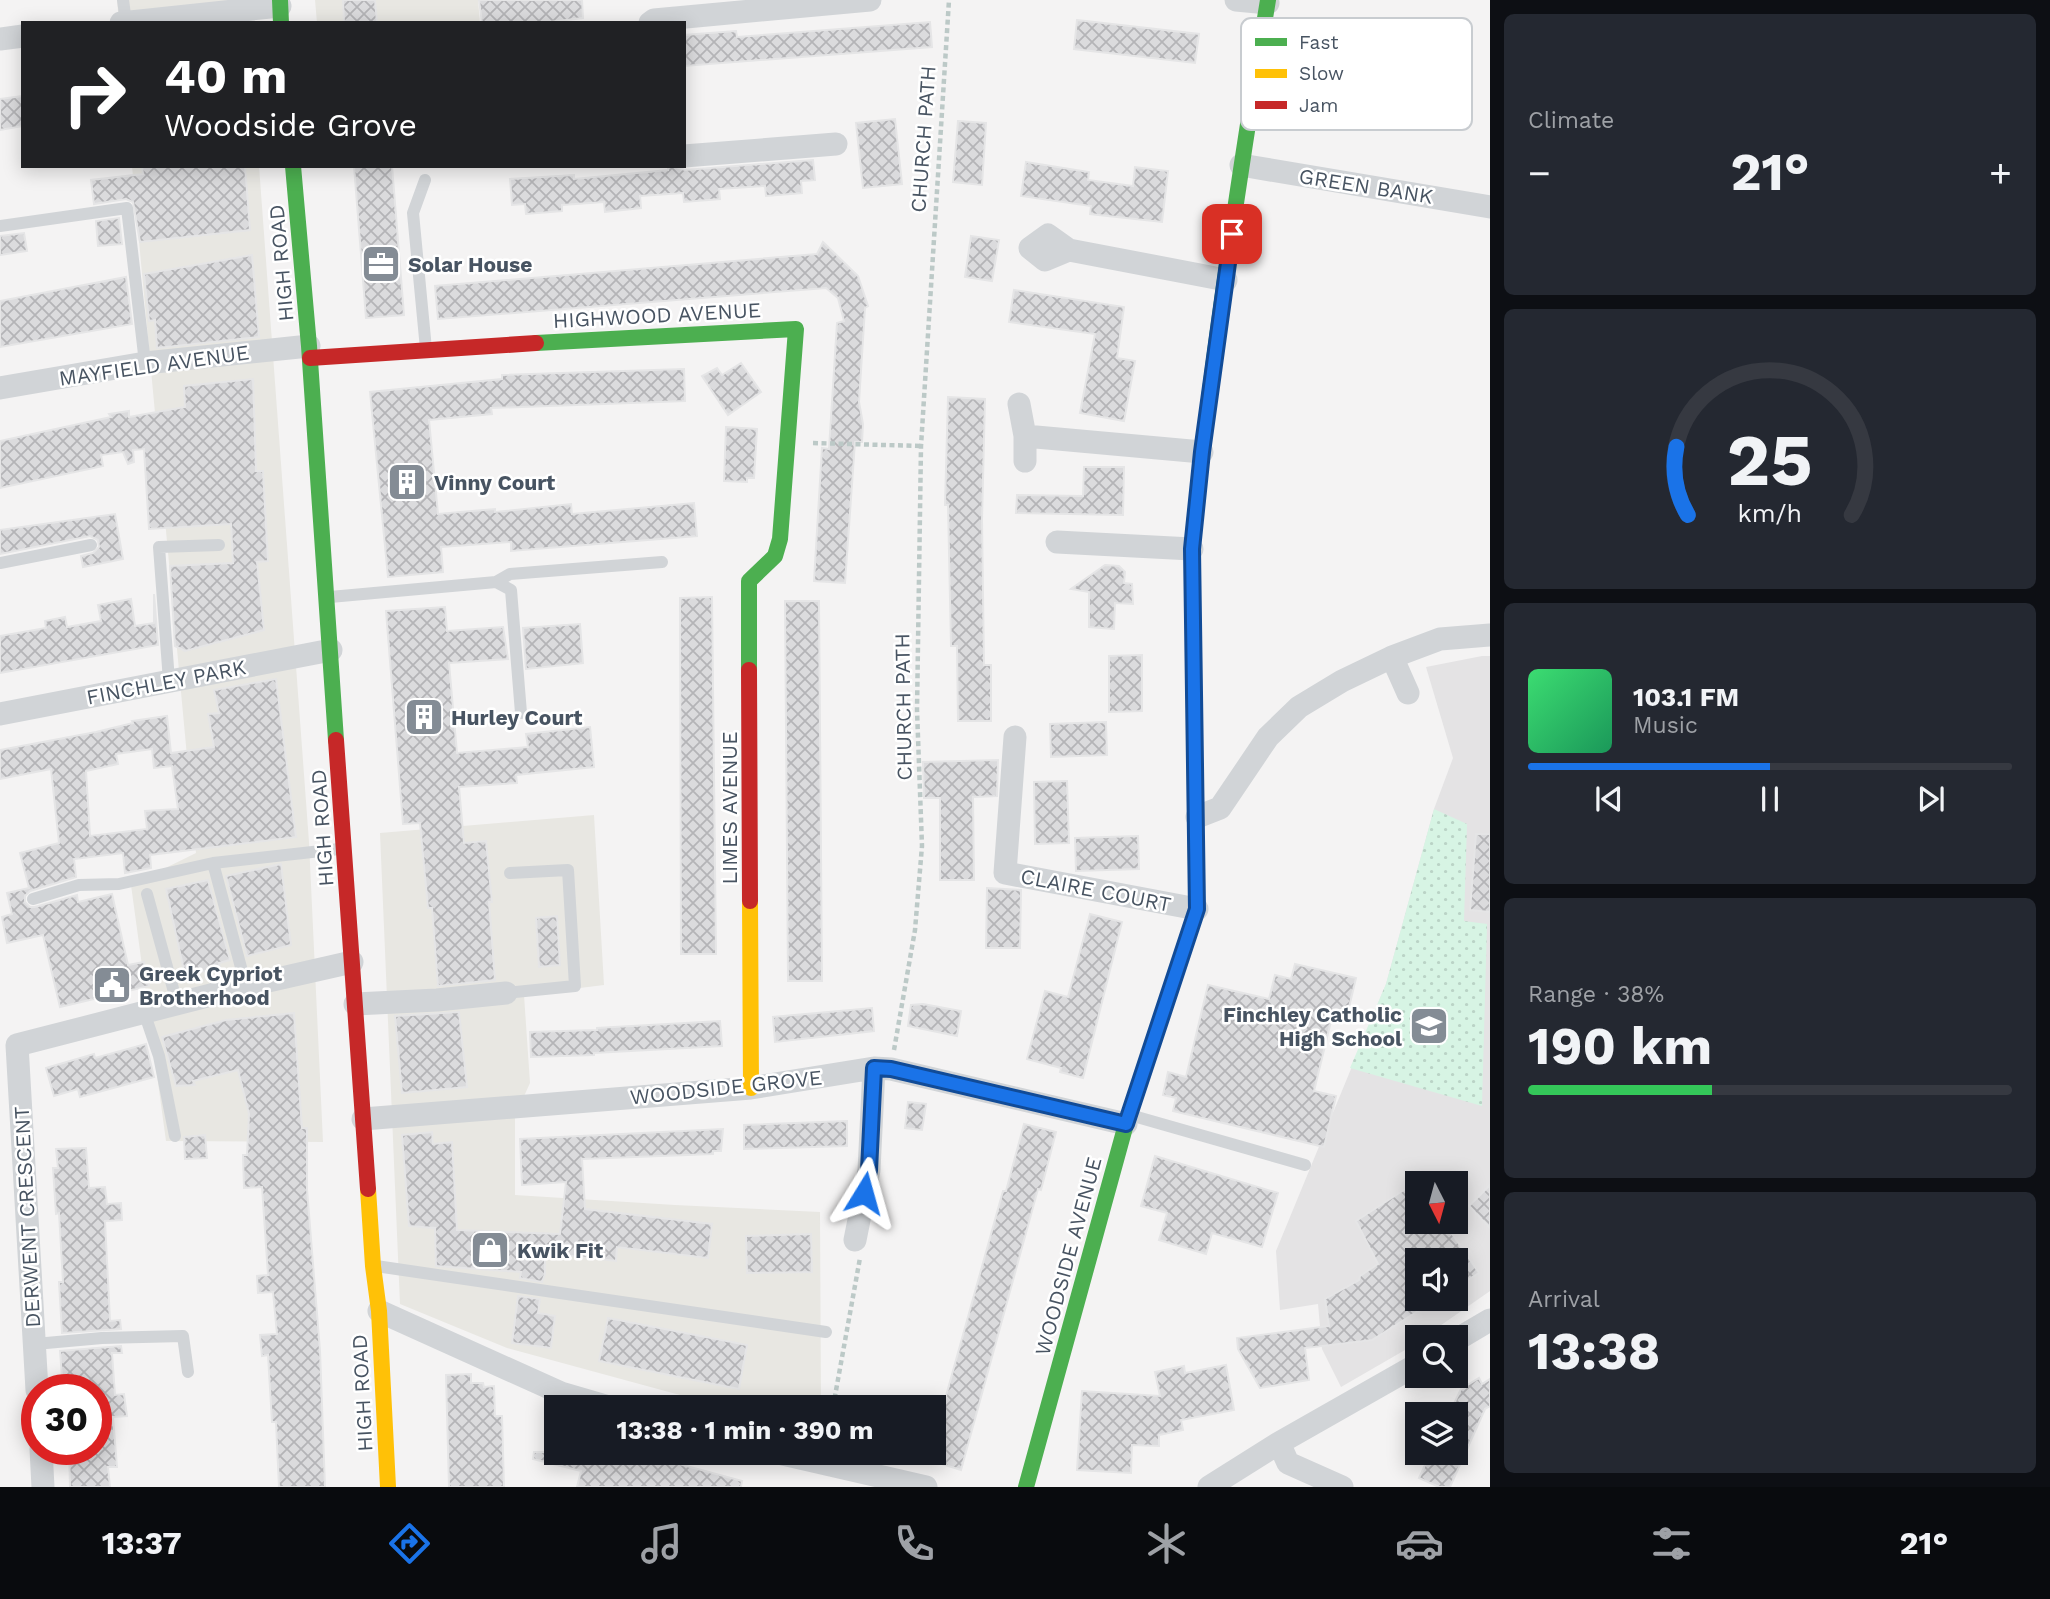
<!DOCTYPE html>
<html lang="en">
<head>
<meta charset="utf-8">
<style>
  body { margin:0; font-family:"Work Sans",sans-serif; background:#242831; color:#f1f3f6; height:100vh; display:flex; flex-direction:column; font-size:26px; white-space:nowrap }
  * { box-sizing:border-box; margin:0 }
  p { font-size:23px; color:#9ea1a6 }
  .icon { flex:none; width:38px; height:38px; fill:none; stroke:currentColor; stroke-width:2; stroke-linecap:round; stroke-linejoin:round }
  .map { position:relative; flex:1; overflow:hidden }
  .panel { display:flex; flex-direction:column; gap:14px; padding:14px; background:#0d0f14; width:560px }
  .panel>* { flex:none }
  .hud { position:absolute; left:21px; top:21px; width:665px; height:147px; border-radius:0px; box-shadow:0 4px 18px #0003; background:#202124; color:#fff; overflow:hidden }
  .needle { width:46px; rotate:174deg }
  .controls { position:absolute; left:1405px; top:1171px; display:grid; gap:14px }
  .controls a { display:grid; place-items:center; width:63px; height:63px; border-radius:0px; background:#171b24; box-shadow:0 4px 18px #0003; font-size:35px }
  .speed { position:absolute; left:21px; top:1374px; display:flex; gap:14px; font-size:35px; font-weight:700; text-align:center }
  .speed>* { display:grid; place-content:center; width:91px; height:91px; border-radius:50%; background:#171b24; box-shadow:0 4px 18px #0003; line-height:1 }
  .speed .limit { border:10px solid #d22; background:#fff; color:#111 }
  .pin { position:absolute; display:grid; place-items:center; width:60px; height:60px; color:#fff; margin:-30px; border-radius:14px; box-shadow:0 4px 10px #0006 }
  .me { position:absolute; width:77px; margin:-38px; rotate:8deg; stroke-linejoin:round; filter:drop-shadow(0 0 5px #0008) }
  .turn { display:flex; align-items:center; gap:24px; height:147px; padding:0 28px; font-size:32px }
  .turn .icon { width:91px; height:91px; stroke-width:2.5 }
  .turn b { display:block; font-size:49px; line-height:60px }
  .big { font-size:52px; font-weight:700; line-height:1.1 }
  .panel .card { flex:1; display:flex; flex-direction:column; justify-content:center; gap:10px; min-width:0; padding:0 24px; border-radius:10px; background:#242831 }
  .panel .dial { align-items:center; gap:0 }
  .dial svg { height:182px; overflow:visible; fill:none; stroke:#363941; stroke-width:7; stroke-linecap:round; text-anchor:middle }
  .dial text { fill:#f1f3f6; stroke:none }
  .song { display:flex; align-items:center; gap:21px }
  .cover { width:84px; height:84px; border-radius:10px; background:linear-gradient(135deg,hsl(140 70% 55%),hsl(150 70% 35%)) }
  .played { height:7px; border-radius:4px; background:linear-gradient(90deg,#1a73e8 50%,#363941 50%) }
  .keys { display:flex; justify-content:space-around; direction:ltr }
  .heat { display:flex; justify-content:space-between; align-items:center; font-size:38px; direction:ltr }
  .charge { height:10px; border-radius:5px; background:linear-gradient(90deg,#34c759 38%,#363941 0) }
  .trip { position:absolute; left:544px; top:1395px; width:402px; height:70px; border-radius:0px; background:#171b24; box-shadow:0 4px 18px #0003; font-weight:700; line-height:70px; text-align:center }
  .dock { display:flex; height:112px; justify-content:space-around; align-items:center; background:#090b0e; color:#9ea1a6 }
  .dock .icon { width:49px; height:49px }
  .dock .current { color:#1a73e8 }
  .dock b { font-size:32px; color:#f1f3f6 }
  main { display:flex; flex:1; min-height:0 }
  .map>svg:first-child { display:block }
  .commercial { fill:#e8e7e2 }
  .education { fill:#e4e3e4; fill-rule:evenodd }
  .grass { fill:url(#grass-dots) }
  .building { fill:url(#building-cross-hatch); stroke:#e5e5e6; stroke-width:2; fill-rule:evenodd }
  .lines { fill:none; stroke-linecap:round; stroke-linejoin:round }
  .path { stroke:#bcc9c7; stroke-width:4.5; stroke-dasharray:5 3.5; stroke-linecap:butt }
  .lane { stroke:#d1d4d7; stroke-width:12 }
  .street { stroke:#d1d4d7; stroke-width:23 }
  .fast { stroke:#4caf50; stroke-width:16 }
  .slow { stroke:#ffc107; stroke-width:16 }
  .jam { stroke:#c62828; stroke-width:16 }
  .route-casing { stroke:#114b97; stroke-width:18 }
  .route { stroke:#1a73e8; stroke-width:12 }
  .labels { text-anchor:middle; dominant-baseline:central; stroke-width:5; stroke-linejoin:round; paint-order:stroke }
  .street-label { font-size:21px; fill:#485462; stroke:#fff }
  .poi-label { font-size:21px; font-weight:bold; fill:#485462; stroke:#fff; text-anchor:start }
  .key { fill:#fff; stroke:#c8ccd0; stroke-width:2 }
  .key-label { font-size:19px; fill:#485462 }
</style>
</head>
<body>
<main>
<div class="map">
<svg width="1490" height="1487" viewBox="0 0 1490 1487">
  <defs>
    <pattern id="grass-dots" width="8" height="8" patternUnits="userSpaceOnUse" patternTransform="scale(1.75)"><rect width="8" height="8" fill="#d7f4e4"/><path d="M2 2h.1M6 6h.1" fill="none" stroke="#bad3c6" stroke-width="1.8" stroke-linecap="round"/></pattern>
    <pattern id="building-cross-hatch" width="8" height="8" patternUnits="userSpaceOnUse" patternTransform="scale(1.75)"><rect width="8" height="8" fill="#dbdbdd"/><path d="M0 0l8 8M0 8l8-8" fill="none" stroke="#b4b4b7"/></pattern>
  </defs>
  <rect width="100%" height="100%" fill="#f4f3f3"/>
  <path class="commercial" d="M117,0H244L246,23H119Z
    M315,0H478L480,23H317Z
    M132,166H259L309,842L323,1142L166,1141L131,885L196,853Z
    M594,815L604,985L524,995L530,1083L515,1116V1195L675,1205L820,1212L821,1407H724L507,1348L400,1304L380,833Z"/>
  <path class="education" d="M1482,656H1490V1291L1424,1337H1418L1417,1341L1405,1350L1341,1387L1322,1349L1318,1304L1280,1310L1276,1251L1386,984L1434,809L1453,758L1426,667ZM1418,1183H1456V1222H1418ZM1418,1260H1456V1298H1418Z"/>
  <path class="grass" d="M1434,809L1467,824L1464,921L1487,924L1482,1106L1350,1068L1386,984Z"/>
  <path class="building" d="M343,0H375L377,23H344Z
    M479,0H582L583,18L541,23H482Z
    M1077,20L1199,34L1195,63L1074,49Z
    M930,22L932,47L684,66V35L736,31L737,37Z
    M23,96V126L0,130V99Z
    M895,119L902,184L863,188L856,123Z
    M958,121L986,123L982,185L953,182Z
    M813,160L815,180L801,181L802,193L766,196L765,186L719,189L720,199L684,202L683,193L640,196L641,208L605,212L604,202L562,205V211L526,214L525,204L512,205L510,179L574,175V179L668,170V167H676L685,170Z
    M1026,162L1089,172L1088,180L1133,186L1135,167L1168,171L1162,222L1090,214L1091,206L1021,196Z
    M142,166H245L250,230L140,242L133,202L126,199L94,204L91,180L143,174Z
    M354,166H392L404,315L366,318Z
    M119,218L122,244L98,246L96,221Z
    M24,233L27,251L0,255V236Z
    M971,236L999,240L992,281L965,277Z
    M823,242L858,276L868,306L865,308L859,402L863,424L862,442H855L845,583L814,581L822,448L829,449L837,323L844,321L838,298L826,288L438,319L435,286L817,254Z
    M252,255L259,337L157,348L155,320L149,321L144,274Z
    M126,277L132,324L0,347V301Z
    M1014,290L1124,307L1117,358L1135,361L1124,421L1080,413L1095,334L1009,322Z
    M741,363L761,392L728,415L702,376L717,368L722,375Z
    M684,369L685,401L491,408L492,414L429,420L438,514L495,509V512L571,504L572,514L694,503L697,536L511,551V542L441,547L443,572L388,577L370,392L502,379V375Z
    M253,379L256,471H263L268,561L257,562L264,630L185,651L175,646L170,566L233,563L231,524L149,529L144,449L133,450L134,462L128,464L123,452L101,455L103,466L0,488V441L111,417L109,414L129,411V417L185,407L184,386Z
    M948,397L985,399L982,520L983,594L984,665H991V721H958L957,646H951L948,505H945Z
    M726,427L757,429L754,478H747V482L724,481Z
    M1084,467H1124L1123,515L1016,513L1017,495L1083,496Z
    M115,514L123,559L83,567L81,556L93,553L99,547L98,540L90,536L0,554V530Z
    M1105,565L1119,566L1125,572L1124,583L1132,584L1133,604L1115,603L1114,629L1089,627V592L1071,589Z
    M154,594L158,645L0,673V636L46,628L45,621L65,617L67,627L101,621L98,605L131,599L135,626L154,623Z
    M712,597L716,954H681L680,598Z
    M785,601H819L822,981H788Z
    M445,607L447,631L503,627L508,659L449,663L457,753L528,747L526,734L590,727L594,767L516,775L517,783L459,787L464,843L486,841L492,902H489L495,980L438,986L432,908H428L420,823L403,824L386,611Z
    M580,624L583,663L526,669L523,628Z
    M1142,655V711L1109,712V656Z
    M276,679L296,837L150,855L151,868L125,873L123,853L74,859L76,877L30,891L25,896V902L30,907H35L77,895L78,902L112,894L128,965L144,962L149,986L60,1007L43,935L7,943L2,917L12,914L7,893L29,888L20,853L59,843L51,769L0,779V750L96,732L133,723L132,721L167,716L171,753L214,747L208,714L219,713L214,690ZM152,749L154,768L172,766L178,809L145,811L147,829L90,836L86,771L118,764L116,754Z
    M1106,722L1107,755L1051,757L1050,724Z
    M998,760L997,796L973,797L974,880H940V798H924L923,762Z
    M1067,781L1069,843L1035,844L1034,782Z
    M1476,834H1490V912L1470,910Z
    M1138,836L1139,869L1076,871L1075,838Z
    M281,864L291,945L247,956L226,876Z
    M208,880L230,960L219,963L220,968L185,975L166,889Z
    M987,888L1021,890L1020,948H986Z
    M1090,914L1122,922L1083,1078L1060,1072L1061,1068L1027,1059L1045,991L1068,997Z
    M557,916L560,965L539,967L536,918Z
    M1295,964L1356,978L1346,1020L1332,1017L1314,1091L1336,1096L1324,1147L1173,1111L1176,1098L1163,1095L1168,1072L1186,1077L1208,985L1269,999L1275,975L1291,979Z
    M923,1004L961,1011L957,1036L908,1026L911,1005Z
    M872,1008L874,1031L775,1042L773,1017Z
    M459,1012L467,1087L402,1093L395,1016Z
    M294,1013L302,1128H307V1189L320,1351L325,1487H279L276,1422H272L268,1355L262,1356L260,1335L277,1334L273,1292L258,1293L257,1276L268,1275L262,1187L244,1188L243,1155H247L249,1114L238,1070L193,1081L195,1085L176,1086L162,1037L226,1020Z
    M720,1021L722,1046L594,1053V1055L531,1057L530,1032L597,1030V1028Z
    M146,1044L154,1077L80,1097L78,1089L54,1096L46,1068L94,1054L95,1058Z
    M908,1102L926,1104L922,1130L905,1128Z
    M847,1121V1146L744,1149V1125Z
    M1024,1124L1056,1132L1041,1190L1038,1189L961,1470L929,1460L931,1452H934V1440L946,1396L1003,1191H1006Z
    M723,1129L721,1151H713V1154L582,1159L585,1209L712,1224L708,1258L617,1247L616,1261L545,1253V1274L542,1282L520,1278L521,1272L436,1266L435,1228L409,1226L402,1135L432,1132L433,1144L452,1142L457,1230L560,1234L566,1182L522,1185L520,1139Z
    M205,1135L207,1158L185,1159L184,1137Z
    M86,1148L89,1188L105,1187L107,1204L121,1203L122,1220L105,1221L110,1321L120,1320L121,1329L62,1333L59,1282H63L59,1213L56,1214L53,1168H58L56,1149Z
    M1155,1156L1278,1193L1262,1247L1212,1233L1206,1254L1159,1240L1167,1213L1141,1206Z
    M1490,1185V1228L1469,1206Z
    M1407,1188L1418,1203V1222H1430L1436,1230L1448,1228L1479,1273L1456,1287V1260H1418V1311L1372,1340L1305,1348L1309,1380L1260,1388L1238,1349L1237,1338L1329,1326L1325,1299L1359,1280L1360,1276L1378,1264L1356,1221Z
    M811,1234L812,1272L747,1273L746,1236Z
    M518,1296L540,1299L538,1313L555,1316L551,1348L512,1343Z
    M608,1318L747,1345L739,1389L599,1361Z
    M121,1346L122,1353H112L115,1395L124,1394L127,1416L113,1417L117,1467H108L110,1487H70L69,1449H96V1390H63L60,1351Z
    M1226,1365L1234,1410L1181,1420L1183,1430L1159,1435V1446L1132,1445L1131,1473L1077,1470L1082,1391L1160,1396L1155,1372L1184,1366L1185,1373Z
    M471,1374V1383H483L484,1387L494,1386L495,1416H502L504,1487H449L446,1375Z
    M1479,1378L1482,1384L1490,1379V1406L1485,1409L1450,1487H1439L1419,1478L1431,1452H1456V1414H1449L1461,1389Z
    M534,1452H635L742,1481L741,1487H577L581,1471L533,1459Z"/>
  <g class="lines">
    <path class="path" d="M813,443L921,446
      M894,1050L915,930L922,846L917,710L921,446L949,0
      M833,1407L860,1258"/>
    <path class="lane" d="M123,0L126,22
      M425,180L413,213L426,349
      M0,226L127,208L145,363
      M0,563L91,545
      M496,582L511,590L521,713
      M330,597L496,582L510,574L662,562
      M169,681L159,547L219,545
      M213,863L246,986
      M147,894L177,1003
      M33,899L79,885L119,884L213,863L339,849
      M506,993L575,986L568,870L510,873
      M144,1012L159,1056L175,1136
      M1130,1115L1305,1165
      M376,1266L826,1332
      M35,1344L102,1338L183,1336L188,1372"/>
    <path class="street" d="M1236,0L1268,3
      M121,23L280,6
      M650,23L654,20L870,0
      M0,39L23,36
      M684,156L836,144
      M1241,165L1490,207
      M1069,250L1048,235L1030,248L1045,260L1069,250L1226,280
      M0,388L145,363L309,346
      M1019,404L1025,436V461
      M1025,436L1202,452
      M1057,542L1192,549
      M1392,657L1408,693
      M0,714L331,650
      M1015,737L1005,873L1197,909
      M1197,817L1220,808L1268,737L1299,707L1342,681L1392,657L1440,639L1490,635
      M355,1004L437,1000L506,993
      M363,1119L751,1088L874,1068L891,1069L1126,1124
      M855,1240L869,1170L874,1068
      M379,1311L561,1393L609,1407
      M1456,1340L1490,1320
      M37,1390L17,1045L246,986L352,962
      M1279,1443L1288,1463L1342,1487
      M41,1449L43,1487
      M774,1452L926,1487
      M1209,1487L1279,1443L1418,1364"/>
    <path class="fast" d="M280,0L281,23
      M293,166L309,346L336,740
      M536,343L796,329L780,539L775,556L749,581V670
      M1194,526C1213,350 1239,175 1268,0
      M1026,1487L1126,1124L1197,909L1196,867"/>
    <path class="slow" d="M1194,526L1192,549L1196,867
      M750,901L751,1088
      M368,1189L373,1266L379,1311L388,1487"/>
    <path class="jam" d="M310,358L536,343
      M749,670L750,901
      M336,740L368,1189"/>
  </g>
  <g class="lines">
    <g class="route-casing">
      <path id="route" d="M864,1193L869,1170L874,1068L891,1069L1126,1124L1197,909L1192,549L1202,452L1232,234"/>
    </g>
    <use href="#route" class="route"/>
  </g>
  <defs>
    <g id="office-square" transform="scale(2.0125)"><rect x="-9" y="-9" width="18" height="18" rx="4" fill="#848c95" stroke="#fff"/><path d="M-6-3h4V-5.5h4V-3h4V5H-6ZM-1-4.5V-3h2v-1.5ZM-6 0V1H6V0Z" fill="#fff"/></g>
    <g id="building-square" transform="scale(2.0125)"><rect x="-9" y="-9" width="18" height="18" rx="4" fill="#848c95" stroke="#fff"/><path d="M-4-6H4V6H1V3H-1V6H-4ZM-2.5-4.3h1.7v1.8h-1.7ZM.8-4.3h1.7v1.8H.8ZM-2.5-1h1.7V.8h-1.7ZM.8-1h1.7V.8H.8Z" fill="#fff"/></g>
    <g id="civic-square" transform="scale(2.0125)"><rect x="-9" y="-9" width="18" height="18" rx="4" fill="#848c95" stroke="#fff"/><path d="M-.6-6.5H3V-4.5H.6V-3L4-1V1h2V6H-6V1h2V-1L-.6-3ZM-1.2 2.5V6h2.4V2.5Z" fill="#fff"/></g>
    <g id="school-square" transform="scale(2.0125)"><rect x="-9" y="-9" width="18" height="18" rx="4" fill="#848c95" stroke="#fff"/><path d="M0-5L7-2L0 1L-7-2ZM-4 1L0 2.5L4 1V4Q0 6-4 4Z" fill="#fff"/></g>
    <g id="shop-square" transform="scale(2.0125)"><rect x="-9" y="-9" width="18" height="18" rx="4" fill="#848c95" stroke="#fff"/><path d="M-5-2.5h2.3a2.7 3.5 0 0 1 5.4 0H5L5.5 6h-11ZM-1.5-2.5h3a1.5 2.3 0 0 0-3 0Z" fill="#fff"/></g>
  </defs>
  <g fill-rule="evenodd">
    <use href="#office-square" x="381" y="264"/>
    <use href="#building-square" x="407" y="482"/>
    <use href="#building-square" x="424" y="717"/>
    <use href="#civic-square" x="112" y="985"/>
    <use href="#school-square" x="1429" y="1026"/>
    <use href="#shop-square" x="490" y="1250"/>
  </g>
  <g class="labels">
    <g class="street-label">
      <text transform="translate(923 139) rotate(-86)">CHURCH PATH</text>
      <text transform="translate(1366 186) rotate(9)">GREEN BANK</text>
      <text transform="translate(281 263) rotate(-95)">HIGH ROAD</text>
      <text transform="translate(657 315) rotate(-3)">HIGHWOOD AVENUE</text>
      <text transform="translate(154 365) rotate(-8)">MAYFIELD AVENUE</text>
      <text transform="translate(166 682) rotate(-11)">FINCHLEY PARK</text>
      <text transform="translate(903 707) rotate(-91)">CHURCH PATH</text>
      <text transform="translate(729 808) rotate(-90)">LIMES AVENUE</text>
      <text transform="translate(322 828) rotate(-94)">HIGH ROAD</text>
      <text transform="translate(1096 890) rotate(11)">CLAIRE COURT</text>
      <text transform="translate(726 1087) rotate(-6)">WOODSIDE GROVE</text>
      <text transform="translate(27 1217) rotate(-93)">DERWENT CRESCENT</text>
      <text transform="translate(1068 1256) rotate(-75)">WOODSIDE AVENUE</text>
      <text transform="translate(362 1393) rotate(-93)">HIGH ROAD</text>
    </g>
    <g class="poi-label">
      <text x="408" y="264">Solar House</text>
      <text x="434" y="482">Vinny Court</text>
      <text x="451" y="717">Hurley Court</text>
      <text x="139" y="973">Greek Cypriot<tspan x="139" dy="24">Brotherhood</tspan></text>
      <text x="1402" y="1014" text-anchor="end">Finchley Catholic<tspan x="1402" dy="24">High School</tspan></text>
      <text x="517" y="1250">Kwik Fit</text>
    </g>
  </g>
  <rect x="1241" y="18" width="231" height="112" rx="10" class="key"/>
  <rect x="1255" y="38" width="32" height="8" fill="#4caf50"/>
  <rect x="1255" y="69" width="32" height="9" fill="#ffc107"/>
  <rect x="1255" y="101" width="32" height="8" fill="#c62828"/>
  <g class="key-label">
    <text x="1299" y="49">Fast</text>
    <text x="1299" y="80">Slow</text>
    <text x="1299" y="112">Jam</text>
  </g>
</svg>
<div class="controls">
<a><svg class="needle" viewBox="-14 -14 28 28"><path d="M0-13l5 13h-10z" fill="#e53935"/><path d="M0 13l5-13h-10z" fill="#9ea1a6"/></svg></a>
<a><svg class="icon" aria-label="sound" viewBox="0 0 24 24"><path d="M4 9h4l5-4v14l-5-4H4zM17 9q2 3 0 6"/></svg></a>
<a><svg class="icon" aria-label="search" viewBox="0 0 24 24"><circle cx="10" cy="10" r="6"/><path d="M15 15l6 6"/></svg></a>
<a><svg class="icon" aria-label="layers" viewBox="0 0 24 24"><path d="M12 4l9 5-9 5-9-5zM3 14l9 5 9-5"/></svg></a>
</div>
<div class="speed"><div class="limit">30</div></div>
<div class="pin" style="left:1232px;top:234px;background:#d93025"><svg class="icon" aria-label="arrive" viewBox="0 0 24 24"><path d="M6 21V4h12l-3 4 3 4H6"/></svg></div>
<svg class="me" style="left:864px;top:1193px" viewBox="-20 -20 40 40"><path d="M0-17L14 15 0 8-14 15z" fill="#1a73e8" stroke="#fff" stroke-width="4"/></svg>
<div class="trip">13:38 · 1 min · 390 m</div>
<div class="hud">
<div class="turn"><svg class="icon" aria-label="right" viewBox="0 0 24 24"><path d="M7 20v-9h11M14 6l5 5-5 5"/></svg><div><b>40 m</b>Woodside Grove</div></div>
</div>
</div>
<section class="panel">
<div class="card"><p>Climate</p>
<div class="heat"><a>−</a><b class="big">21°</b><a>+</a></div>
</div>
<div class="card dial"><svg viewBox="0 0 100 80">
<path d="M14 69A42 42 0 1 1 86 69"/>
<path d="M14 69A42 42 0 0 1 9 39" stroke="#1a73e8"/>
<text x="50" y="56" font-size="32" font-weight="700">25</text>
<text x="50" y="72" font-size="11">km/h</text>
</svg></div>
<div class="card">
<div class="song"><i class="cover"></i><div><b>103.1 FM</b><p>Music</p></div></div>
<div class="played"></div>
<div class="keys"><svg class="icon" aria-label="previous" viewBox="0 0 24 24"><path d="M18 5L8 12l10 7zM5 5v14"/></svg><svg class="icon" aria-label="pause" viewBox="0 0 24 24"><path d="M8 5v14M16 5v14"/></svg><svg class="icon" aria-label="next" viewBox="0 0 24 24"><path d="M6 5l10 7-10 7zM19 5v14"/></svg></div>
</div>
<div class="card"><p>Range · 38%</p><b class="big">190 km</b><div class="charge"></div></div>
<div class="card"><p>Arrival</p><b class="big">13:38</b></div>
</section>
</main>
<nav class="dock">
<b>13:37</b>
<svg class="icon current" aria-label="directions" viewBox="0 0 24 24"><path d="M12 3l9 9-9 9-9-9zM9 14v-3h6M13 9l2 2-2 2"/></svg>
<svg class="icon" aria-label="music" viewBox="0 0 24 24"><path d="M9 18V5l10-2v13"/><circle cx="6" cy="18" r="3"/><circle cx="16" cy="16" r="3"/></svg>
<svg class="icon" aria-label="phone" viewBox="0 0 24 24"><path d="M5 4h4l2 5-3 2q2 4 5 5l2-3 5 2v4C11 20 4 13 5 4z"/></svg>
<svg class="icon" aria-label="climate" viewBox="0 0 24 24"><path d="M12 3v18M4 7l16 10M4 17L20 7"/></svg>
<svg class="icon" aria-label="car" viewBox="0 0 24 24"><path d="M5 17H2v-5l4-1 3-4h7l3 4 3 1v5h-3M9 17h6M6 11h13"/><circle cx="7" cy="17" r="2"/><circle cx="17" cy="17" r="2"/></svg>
<svg class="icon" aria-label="filters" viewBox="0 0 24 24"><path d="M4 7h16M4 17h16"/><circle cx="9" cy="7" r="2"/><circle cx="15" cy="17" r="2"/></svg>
<b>21°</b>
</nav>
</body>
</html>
